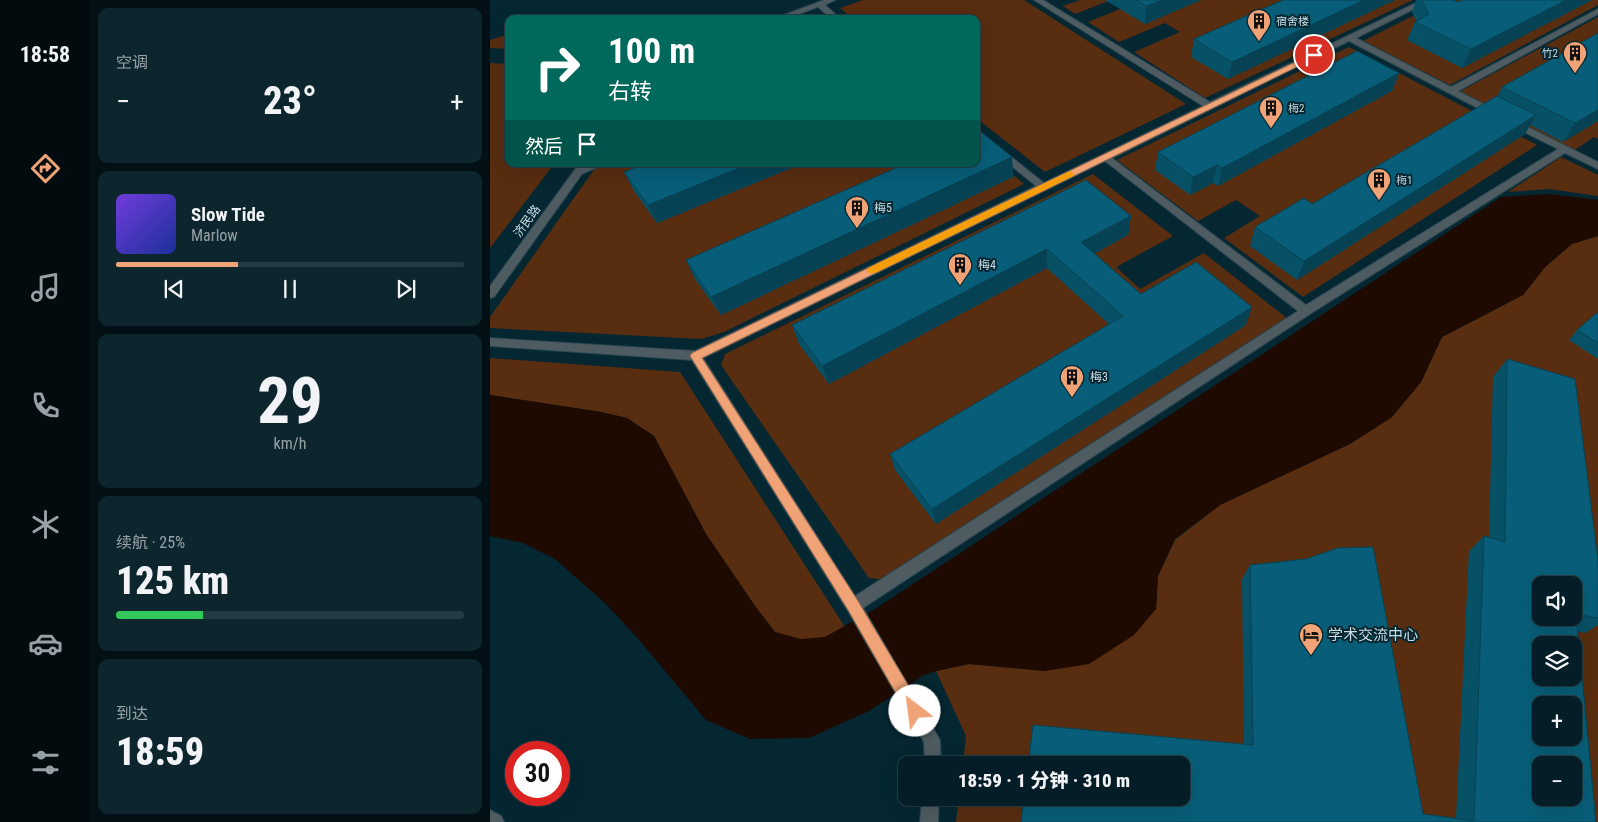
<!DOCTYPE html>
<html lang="zh">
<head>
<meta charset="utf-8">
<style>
  body { margin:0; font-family:"Roboto Condensed","Noto Sans SC",sans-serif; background:#0d262e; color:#f1f3f6; height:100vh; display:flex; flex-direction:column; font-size:19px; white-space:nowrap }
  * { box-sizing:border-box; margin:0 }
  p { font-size:16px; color:#97a2a7 }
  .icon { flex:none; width:28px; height:28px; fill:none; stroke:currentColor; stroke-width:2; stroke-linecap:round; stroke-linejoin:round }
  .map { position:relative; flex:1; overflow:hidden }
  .details { display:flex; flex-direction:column; gap:8px; padding:8px; background:#021015; width:400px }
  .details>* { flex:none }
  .banner { position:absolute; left:15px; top:15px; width:475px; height:152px; border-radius:10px; box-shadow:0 5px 20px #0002,0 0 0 1px #253b43; background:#00695c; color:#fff; overflow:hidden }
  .fabs { position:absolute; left:1042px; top:576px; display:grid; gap:10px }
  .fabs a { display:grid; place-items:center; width:50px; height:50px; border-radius:10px; background:#041d26; box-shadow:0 5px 20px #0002,0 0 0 1px #253b43; font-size:25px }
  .speed { position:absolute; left:15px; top:741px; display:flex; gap:10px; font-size:25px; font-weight:700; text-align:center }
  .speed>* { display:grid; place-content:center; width:65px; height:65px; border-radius:50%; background:#041d26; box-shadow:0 5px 20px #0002,0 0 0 1px #253b43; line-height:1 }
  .speed .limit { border:8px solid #d22; background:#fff; color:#111 }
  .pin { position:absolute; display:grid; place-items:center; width:42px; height:42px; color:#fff; margin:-21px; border:2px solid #fff; border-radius:50%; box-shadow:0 1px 5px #0007 }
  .me { position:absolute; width:55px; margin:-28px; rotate:330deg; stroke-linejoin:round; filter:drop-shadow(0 0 4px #0008) }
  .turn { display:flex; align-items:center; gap:18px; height:105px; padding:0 20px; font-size:22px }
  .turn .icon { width:65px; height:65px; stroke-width:2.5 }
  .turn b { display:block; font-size:35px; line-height:42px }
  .then { display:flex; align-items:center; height:48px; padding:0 20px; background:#0003; gap:10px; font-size:19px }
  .big { font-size:38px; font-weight:800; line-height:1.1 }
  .details .widget { flex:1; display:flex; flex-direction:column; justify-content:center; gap:8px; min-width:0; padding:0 18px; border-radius:10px; background:#0d262e }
  .details .dial { align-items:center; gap:0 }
  .dial b { font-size:65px; line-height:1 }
  .song { display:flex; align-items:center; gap:15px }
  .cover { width:60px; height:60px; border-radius:8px; background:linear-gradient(135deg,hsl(260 70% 55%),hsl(230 70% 35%)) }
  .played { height:5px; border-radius:2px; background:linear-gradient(90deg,#efa376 35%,#253b43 35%) }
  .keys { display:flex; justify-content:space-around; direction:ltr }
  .heat { display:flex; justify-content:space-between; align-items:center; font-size:28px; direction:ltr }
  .charge { height:8px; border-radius:4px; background:linear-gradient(90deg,#34c759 25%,#253b43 0) }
  .trip { position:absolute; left:408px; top:756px; width:292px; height:50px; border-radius:10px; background:#041d26; box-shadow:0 5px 20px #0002,0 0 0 1px #253b43; font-weight:800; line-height:50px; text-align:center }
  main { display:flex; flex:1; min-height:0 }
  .tabs { display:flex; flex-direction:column; width:90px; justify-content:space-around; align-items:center; background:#020c0f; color:#97a2a7 }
  .tabs .icon { width:35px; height:35px }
  .tabs .on { color:#efa376 }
  .tabs b { font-size:22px; color:#f1f3f6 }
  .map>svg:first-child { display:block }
  .green { fill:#582d10; fill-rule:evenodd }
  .water { fill:#1e0a01 }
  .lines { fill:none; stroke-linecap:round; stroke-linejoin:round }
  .minor-casing { stroke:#25444e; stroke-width:2 }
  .minor { fill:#4e5c62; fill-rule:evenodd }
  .wall { fill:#075167 }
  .shaded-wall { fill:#064254 }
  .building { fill:#085e78; stroke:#064254; fill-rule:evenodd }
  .route { fill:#efa376; stroke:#9b6a4d }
  .slow { fill:#f59e0b }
  .labels { text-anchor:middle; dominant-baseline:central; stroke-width:4; stroke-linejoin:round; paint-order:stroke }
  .far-poi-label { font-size:11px; fill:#cbdce4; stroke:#052732; text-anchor:start }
  .poi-label { font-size:12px; fill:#cbdce4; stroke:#052732; text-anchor:start }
  .street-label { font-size:12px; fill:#cbdce4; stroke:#052732 }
  .near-poi-label { font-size:15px; fill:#cbdce4; stroke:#052732; text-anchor:start }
</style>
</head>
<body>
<main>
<nav class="tabs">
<b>18:58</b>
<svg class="icon on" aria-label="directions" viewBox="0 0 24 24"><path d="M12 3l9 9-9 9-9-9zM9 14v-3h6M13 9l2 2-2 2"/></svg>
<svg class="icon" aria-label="music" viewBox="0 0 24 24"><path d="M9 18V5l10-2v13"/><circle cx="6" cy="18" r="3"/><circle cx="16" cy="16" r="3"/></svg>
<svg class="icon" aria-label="phone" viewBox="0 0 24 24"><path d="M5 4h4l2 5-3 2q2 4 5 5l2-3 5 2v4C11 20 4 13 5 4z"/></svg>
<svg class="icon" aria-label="climate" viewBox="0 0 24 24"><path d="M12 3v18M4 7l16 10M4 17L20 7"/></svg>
<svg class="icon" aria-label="car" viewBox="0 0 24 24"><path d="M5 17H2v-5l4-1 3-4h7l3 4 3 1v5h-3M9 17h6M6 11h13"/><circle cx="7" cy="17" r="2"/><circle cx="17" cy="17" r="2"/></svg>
<svg class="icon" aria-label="filters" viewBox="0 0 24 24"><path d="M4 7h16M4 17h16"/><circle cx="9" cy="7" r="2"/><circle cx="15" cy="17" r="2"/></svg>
</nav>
<section class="details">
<div class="widget"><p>空调</p>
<div class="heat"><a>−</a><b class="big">23°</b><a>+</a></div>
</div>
<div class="widget">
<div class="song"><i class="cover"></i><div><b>Slow Tide</b><p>Marlow</p></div></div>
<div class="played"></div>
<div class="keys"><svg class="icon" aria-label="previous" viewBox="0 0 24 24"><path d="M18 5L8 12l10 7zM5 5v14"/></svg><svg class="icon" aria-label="pause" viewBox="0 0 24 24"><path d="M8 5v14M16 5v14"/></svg><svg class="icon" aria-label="next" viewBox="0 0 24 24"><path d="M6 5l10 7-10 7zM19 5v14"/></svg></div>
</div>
<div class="widget dial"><b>29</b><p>km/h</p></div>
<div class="widget"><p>续航 · 25%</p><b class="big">125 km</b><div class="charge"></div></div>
<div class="widget"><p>到达</p><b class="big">18:59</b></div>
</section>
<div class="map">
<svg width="1108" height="822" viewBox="0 0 1108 822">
  <rect width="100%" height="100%" fill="#052732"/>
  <path class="green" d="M373,0H534L696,104L555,172L486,118V19H363L350,8Z
    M590,0H621L585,14L573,6Z
    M624,0H923L715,98L644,52L690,32L675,23L629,42L598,22L635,7Z
    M955,0H1108V5L960,85L873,41Z
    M1108,17V139L1104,137L1082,152L969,92Z
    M19,34V49L0,48V40Z
    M859,47L1047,145L813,297L734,238L770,216L746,200L708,221L627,160Z
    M0,63L19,64V164H64L0,248Z
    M486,144L534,184L234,332L211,339L0,328V317L108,164H486Z
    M1071,157L1108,175V196L1059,189L1018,192Z
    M603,174L683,236L626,267L650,289L714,253L798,319L398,580L379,578L231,365L235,354Z
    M1108,236V822H466L469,798H691V765H473L476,736L446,671L479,664L555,671L666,609L668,576L685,540L730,505L860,444L902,417L931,382L952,337L1033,295L1055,267L1082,244ZM1051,585H1084V618H1051ZM1051,645H1084V678H1051ZM1051,705H1084V738H1051ZM1051,765H1084V798H1051Z
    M0,358L190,372L355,627L335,637L311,640L285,632L265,606L216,534L164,436L137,418L111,412L0,395Z"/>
  <path class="water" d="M1060,194L1108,200V236L1082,244L1055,267L1033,295L952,337L931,382L902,417L860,444L730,505L685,539L668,576L666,609L644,635L599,664L555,671L479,664L446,671L434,675L379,711L319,738L260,739L216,720L150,641L116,604L65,559L33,543L0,536V395L111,412L137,418L164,436L216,534L265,606L285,632L311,639L335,637L385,609L1011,197Z"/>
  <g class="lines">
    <g class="minor-casing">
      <path id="minor" d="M334,0H345L335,5L351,19H342L328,7L295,19H283Z
        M544,0H553L720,102L932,0H942L866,38L961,87L1108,9V14L968,91L1009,112V116H1003L859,41L622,158L816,305L1068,149L1020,125V121H1026L1108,162V169L1075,153L820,314L373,608L450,740L451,765H435L434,742L358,611L202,360L0,346V338L205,351L546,186L486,137V129L554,183L713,106ZM615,161L808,311L365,596L213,358Z
        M89,164H115L92,174L4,297L0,298V286Z
        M432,798H449L448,822H430Z
        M0,810L11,816L14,822H0Z"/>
    </g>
    <use href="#minor" class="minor"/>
  </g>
  <path class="wall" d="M615,0H711L655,24Z
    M793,0H905L738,79L701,57L704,39Z
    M926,0H963L968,2L1102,0L972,68L917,40L925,22L926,21L922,12Z
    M909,73L902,91L728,186L723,183L700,195L665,170L668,152Z
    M1012,87L1103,124L1073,142L1040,125L1035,134L807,280L760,246L765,227L822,204L1008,96Z
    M522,157L523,177L231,315L205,279L196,260Z
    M155,164H311L167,223L144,191L134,172Z
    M641,216L638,235L604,254L651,294L756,325L446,524L405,470L400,454L620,325L557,268L339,384L309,344L302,325Z
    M1108,312V359L1079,340L1087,330Z
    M1017,359L1108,561V625L1095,633L1087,631L1106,822H531L754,744L752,579L760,565L933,814L966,818L979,551L994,536L999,537L1003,377Z"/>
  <path class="shaded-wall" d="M672,0H711L655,24L656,6Z
    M874,0H905L738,79L742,62Z
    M1076,0H1102L972,68L981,49Z
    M909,73L902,91L728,186L732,168Z
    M1108,110V121L1073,142L1085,123Z
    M1046,115L1035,134L807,280L814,261Z
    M522,157L523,177L231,315L221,297Z
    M259,164H311L167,223L158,205Z
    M727,165L723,183L700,195L703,177Z
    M641,216L638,235L590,261L591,242Z
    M557,249V268L339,384L332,366Z
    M762,307L756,325L446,524L442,509Z"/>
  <path class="building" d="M646,0H672L656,6Z
    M793,0H874L742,62L704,39Z
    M932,0H963L968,2L972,0H1076L981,49L925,22L939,14Z
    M351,15L356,19H339Z
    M1108,33V110L1085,123L1012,87Z
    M867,51L909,73L732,168L727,165L703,177L668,152Z
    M1007,96L1046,115L814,261L765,227L814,198L822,204Z
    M491,132L522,157L221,297L196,260L415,164H486V134Z
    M155,164H259L158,205L134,172Z
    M596,180L641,216L591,242L651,294L706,262L762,307L442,509L400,454L633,316L557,249L332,366L302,325Z
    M1108,312V343L1087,330Z
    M1017,359L1085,379L1108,561V618L1086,614L1106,822H531L534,798H691V765H538L543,725L763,745L760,565L816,559L848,548L883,547L933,814L984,821L994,536L1015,542ZM1051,585H1084V618H1051ZM1051,645H1084V678H1051ZM1051,705H1084V738H1051ZM1051,765H1084V798H1051Z"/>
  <path class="route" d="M824,53L828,55L827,57L212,358L368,601L430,705L432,711L430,716L425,718L419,716L358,610L202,359L200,356L202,353Z"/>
  <path class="slow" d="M580,171L584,174L583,176L385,273H378L377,271L378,268Z"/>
  <defs>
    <g id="building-pin" transform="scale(1.25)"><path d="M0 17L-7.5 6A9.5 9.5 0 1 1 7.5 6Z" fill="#efa376" stroke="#052732"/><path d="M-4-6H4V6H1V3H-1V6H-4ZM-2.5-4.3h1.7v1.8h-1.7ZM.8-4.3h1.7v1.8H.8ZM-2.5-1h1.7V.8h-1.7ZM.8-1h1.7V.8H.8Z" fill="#111"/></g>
    <g id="hotel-pin" transform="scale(1.25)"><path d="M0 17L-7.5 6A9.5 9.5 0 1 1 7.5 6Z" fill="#efa376" stroke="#052732"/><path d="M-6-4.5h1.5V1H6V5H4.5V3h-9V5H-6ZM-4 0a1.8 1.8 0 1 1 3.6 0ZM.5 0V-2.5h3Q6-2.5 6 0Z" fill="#111"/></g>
  </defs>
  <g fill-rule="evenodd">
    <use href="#building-pin" x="769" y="21"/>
    <use href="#building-pin" x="1085" y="53"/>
    <use href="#building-pin" x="781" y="108"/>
    <use href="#building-pin" x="889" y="180"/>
    <use href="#building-pin" x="367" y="208"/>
    <use href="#building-pin" x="470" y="265"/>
    <use href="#building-pin" x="582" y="377"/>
    <use href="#hotel-pin" x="821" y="635"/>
  </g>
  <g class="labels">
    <g class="far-poi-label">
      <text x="786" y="21">宿舍楼</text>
      <text x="1068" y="53" text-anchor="end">竹2</text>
      <text x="798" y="108">梅2</text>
      <text x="906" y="180">梅1</text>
    </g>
    <g class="poi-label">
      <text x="384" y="208">梅5</text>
      <text x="488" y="265">梅4</text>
      <text x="600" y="377">梅3</text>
    </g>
    <g class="street-label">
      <text transform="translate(37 221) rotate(-54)">济民路</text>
    </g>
    <g class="near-poi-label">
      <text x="838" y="635">学术交流中心</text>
    </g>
  </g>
</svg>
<div class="fabs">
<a><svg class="icon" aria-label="sound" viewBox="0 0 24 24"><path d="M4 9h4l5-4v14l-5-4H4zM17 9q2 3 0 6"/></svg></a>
<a><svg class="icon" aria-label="layers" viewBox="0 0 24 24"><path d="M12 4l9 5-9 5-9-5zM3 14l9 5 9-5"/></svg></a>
<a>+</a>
<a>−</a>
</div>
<div class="speed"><div class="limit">30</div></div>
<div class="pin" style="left:824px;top:55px;background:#d93025"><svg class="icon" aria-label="arrive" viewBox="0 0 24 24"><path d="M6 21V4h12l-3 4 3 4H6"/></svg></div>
<svg class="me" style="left:425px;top:711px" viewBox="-20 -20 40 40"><circle r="19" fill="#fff"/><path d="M0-13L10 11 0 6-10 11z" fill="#efa376"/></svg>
<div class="trip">18:59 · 1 分钟 · 310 m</div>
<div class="banner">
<div class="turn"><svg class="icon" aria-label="right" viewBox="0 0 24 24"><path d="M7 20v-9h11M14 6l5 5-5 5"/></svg><div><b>100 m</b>右转</div></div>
<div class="then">然后<svg class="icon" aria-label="arrive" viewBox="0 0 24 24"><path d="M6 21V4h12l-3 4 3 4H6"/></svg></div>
</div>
</div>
</main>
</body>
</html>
